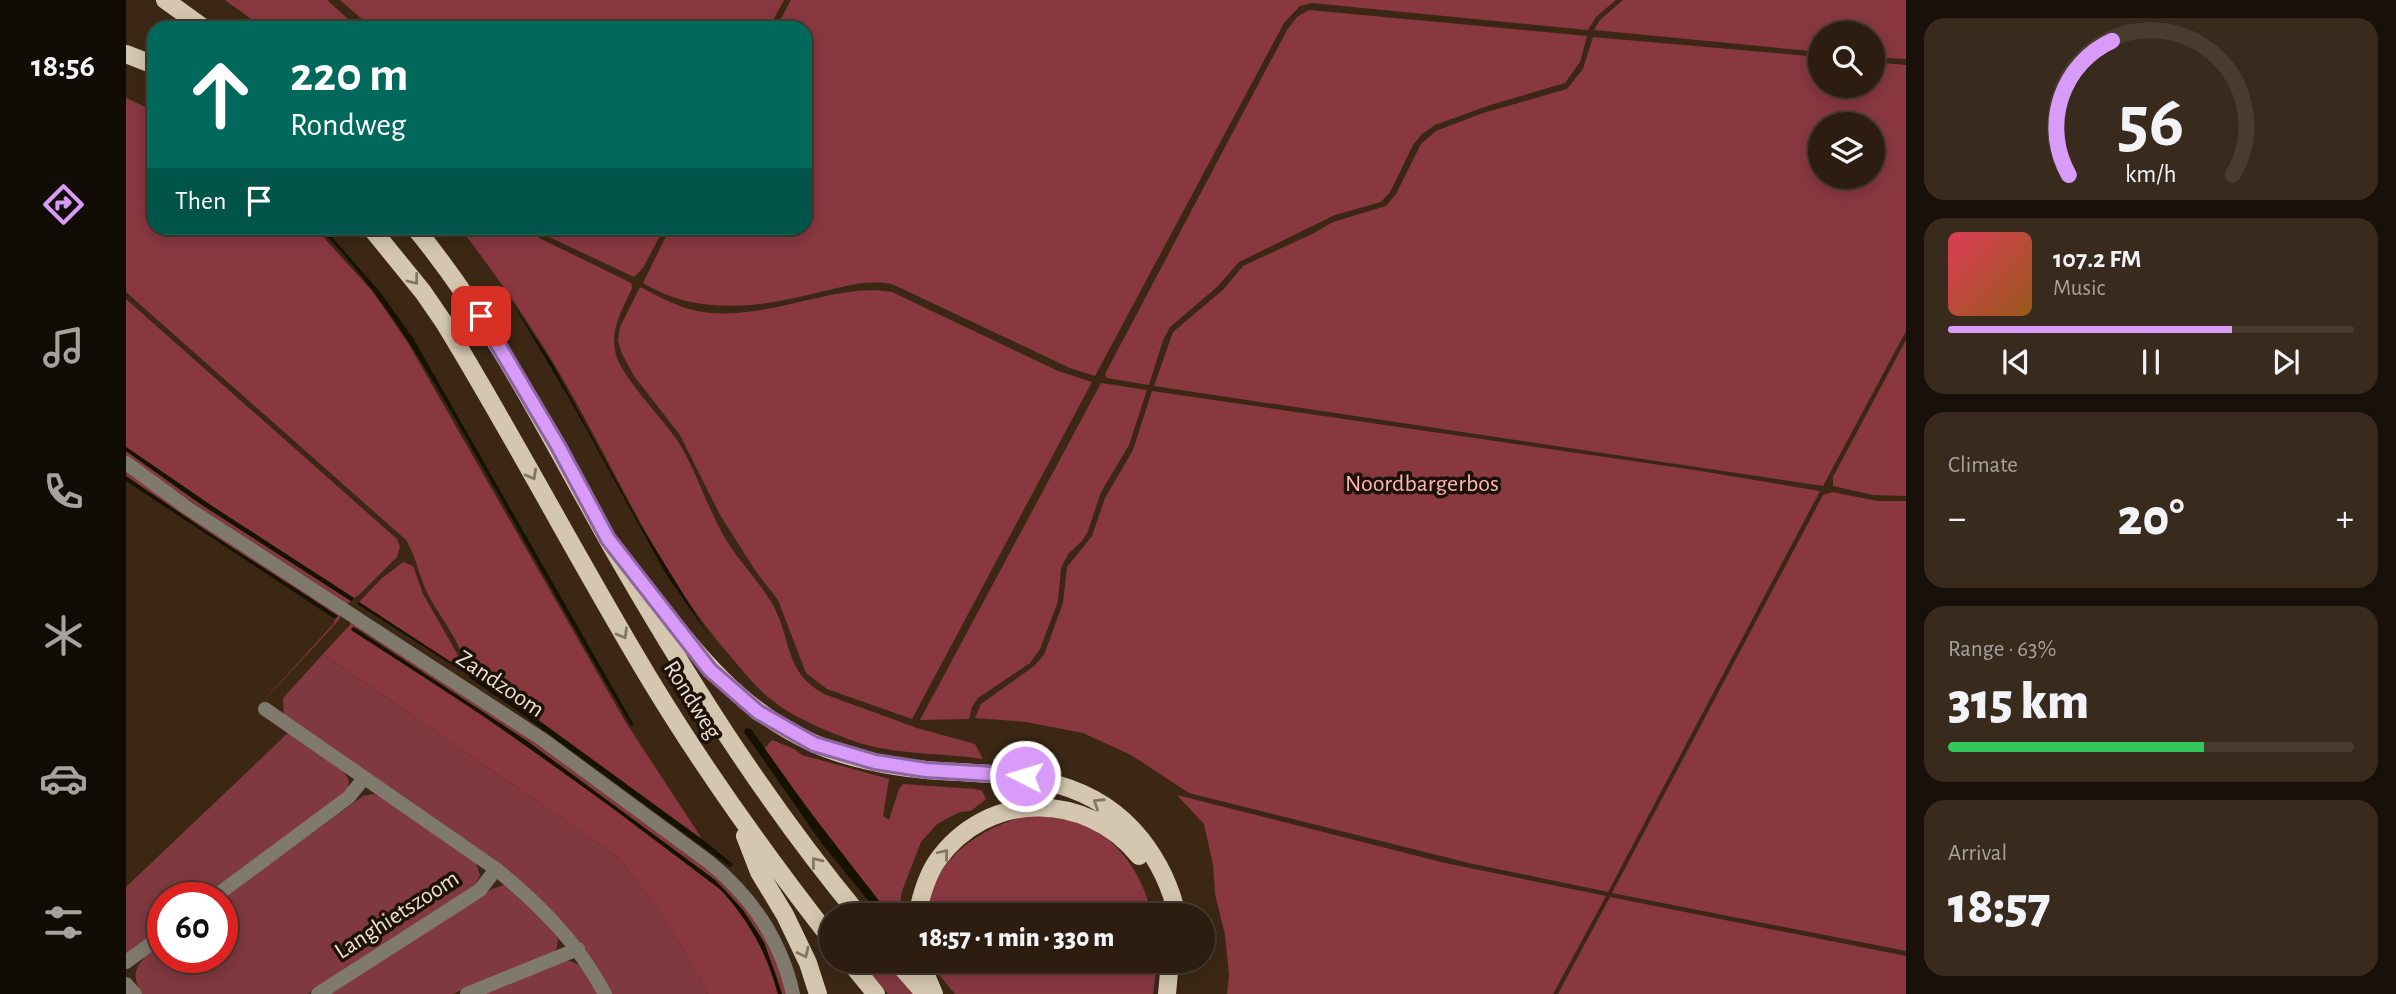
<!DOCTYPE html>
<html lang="en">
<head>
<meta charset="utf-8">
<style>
  body { margin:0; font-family:"Alegreya Sans",sans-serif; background:#392a1e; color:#f1f3f6; height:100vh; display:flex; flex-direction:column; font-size:26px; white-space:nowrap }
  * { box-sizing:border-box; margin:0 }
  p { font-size:23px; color:#a7a29f }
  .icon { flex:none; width:38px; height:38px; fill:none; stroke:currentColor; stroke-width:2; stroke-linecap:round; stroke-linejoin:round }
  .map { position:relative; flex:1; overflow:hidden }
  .panel { display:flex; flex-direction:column; gap:18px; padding:18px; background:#191009; width:490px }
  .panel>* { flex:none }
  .top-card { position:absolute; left:21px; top:21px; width:665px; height:214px; border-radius:21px; box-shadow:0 4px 18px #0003,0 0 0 2px #483b30; background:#00695c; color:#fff; overflow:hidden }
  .fabs { position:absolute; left:1682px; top:21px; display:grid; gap:14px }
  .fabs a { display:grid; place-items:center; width:77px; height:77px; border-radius:50%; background:#2d1d10; box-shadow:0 4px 18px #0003,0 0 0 2px #483b30; font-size:35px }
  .speed { position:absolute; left:21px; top:882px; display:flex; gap:14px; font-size:35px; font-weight:700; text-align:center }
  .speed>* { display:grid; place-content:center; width:91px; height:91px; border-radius:50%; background:#2d1d10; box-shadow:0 4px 18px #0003,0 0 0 2px #483b30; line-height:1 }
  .speed .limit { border:10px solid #d22; background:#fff; color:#111 }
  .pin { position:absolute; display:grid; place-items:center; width:60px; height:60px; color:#fff; margin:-30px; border-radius:14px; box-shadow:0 4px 10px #0006 }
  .me { position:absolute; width:77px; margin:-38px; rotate:275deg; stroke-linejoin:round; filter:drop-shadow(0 0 5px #0008) }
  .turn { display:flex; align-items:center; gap:24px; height:147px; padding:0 28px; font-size:32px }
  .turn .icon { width:91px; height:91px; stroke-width:2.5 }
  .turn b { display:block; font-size:49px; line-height:60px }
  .then { display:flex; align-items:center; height:66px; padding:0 28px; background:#0003; gap:14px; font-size:26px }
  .big { font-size:52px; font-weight:800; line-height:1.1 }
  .panel .tile { flex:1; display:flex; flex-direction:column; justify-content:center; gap:10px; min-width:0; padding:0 24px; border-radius:21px; background:#392a1e }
  .panel .dial { align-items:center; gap:0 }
  .dial svg { height:182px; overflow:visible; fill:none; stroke:#483b30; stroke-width:7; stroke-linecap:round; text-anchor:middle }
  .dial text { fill:#f1f3f6; stroke:none }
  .song { display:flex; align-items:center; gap:21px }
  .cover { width:84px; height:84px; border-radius:10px; background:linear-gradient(135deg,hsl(350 70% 55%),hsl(30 70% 35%)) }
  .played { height:7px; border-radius:4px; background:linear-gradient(90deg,#d89bf8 70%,#483b30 70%) }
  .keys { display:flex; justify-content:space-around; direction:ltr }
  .heat { display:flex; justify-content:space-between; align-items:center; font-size:38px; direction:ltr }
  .charge { height:10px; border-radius:5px; background:linear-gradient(90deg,#34c759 63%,#483b30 0) }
  .trip { position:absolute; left:693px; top:903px; width:396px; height:70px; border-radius:35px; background:#2d1d10; box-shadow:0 4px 18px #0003,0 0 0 2px #483b30; font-weight:800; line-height:70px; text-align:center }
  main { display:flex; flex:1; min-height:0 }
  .dock { display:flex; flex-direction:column; width:126px; justify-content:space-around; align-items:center; background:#120c06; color:#a7a29f }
  .dock .icon { width:49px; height:49px }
  .dock .active { color:#d89bf8 }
  .dock b { font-size:32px; color:#f1f3f6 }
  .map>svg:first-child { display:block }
  .green { fill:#80393f }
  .forest { fill:#893840; fill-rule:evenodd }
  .water { fill:#161200 }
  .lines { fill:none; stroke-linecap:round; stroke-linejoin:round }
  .minor { stroke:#80796e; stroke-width:14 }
  .primary { stroke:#d5c7af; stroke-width:18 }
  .oneway { stroke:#827665 }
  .route-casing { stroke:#8c65a1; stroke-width:18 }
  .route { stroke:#d89bf8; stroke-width:12 }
  .labels { text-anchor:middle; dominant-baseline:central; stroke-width:7; stroke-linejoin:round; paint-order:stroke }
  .park-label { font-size:24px; fill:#ffb6b8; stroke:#1c120a }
  .street-label { font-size:24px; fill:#ecded3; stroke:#1c120a }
</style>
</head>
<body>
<main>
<nav class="dock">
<b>18:56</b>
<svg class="icon active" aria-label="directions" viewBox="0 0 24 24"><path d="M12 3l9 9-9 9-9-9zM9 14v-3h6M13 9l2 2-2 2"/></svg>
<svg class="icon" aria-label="music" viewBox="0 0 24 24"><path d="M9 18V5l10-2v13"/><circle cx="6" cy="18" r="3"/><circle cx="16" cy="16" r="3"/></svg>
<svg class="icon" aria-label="phone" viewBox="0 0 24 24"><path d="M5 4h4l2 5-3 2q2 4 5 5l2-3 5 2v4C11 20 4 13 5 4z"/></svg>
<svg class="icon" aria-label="climate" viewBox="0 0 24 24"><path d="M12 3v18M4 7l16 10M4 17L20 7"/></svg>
<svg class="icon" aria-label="car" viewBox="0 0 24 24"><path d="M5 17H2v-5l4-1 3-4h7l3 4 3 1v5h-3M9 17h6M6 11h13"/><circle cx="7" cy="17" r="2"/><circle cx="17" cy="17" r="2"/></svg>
<svg class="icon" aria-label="filters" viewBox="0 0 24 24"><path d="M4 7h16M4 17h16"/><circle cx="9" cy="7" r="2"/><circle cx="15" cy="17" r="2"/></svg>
</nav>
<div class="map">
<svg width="1780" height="994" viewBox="0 0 1780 994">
  <rect width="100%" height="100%" fill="#3c2715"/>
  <path class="green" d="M0,451L73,503L225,601L220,605L0,458Z
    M0,467L213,610L214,618L212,621L129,710L208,623L209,619L185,598L113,552V550L9,480L0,473Z
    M228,619L400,733L593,876L637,928L663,994H656C643,949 624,912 589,880L401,741L232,629L227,627L225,630L222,627Z
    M197,654L489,855C528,897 555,944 582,994H485L428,913L394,881L158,716L157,698Z
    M162,733C175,742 220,767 223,781C223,787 221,792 217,797L79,898H37V929L0,956V887Z
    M248,794L255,797L350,863L354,875L349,886L182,994H16C0,969 17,958 37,943V957H96V899L237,796Z
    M378,885C400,893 417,921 432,938L431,948L425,955L326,994H202L366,889Z
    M440,961C459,962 464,979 473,994H356Z
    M733,961H759L788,994H762Z"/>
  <path class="forest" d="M99,0H201L232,28H137Z
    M214,0H658L643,28H246Z
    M665,0H1490L1470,17L1462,30L1186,3L1174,6L1158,23L969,376L944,368L766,284C737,279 714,288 686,294C630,308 568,315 517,283L544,228H679V28H650Z
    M1497,0H1780V59L1747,57L1746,33H1694V52L1468,30L1474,20Z
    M1183,10L1461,36L1454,62L1439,83L1361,106L1309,125L1296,134L1287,145L1264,192L1255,202L1209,215L1113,262L1091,287L1044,327L1037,340L1023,385L981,378L979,374L1161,30L1171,17Z
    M1467,37L1694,57V86H1746L1747,62L1780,65V331L1697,486L1028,386L1047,332L1098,289L1117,266L1188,233L1207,222L1260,206L1270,194L1295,144L1310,131L1357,113L1441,89L1457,69ZM1694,124H1746V177H1694Z
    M0,98L28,111V228H189L247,292L282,343L499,721L576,839L346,674L341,673C336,639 311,616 298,586C292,570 289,555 280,540L0,292Z
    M334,228H393L505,283L506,288C496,311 482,331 491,358C499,380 536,418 551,440C569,468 579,501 595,531C609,558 632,579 647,605C666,640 658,672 698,694L791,728L849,744L857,759C812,752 761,756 717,737C691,727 663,715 642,697C629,686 617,671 606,658C534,577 492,474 438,381C407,328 372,277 334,228Z
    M404,228H538L517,268L508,277Z
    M514,287C530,295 546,304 563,309C602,320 648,308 686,299C714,293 738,287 766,292L932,371L966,382L786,719L701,689L680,673L652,600L629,570L594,515L554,435L508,376L496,354L492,341L494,327Z
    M0,299L271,539L274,547L271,557L233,595L228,598L89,508L0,447Z
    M1780,340V496L1747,495L1707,486V477Z
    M975,383L1021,390L1003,445L975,492L962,531L956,541L942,554L935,568L932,601L914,649L904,663L852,698L846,707L843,719L794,720Z
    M1026,391L1575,471L1694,491L1482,892L1343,863L1063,793L1005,755L957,733L900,722L849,718L855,704L908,666L918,655L937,603L941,567L966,536L979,498L1007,450Z
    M0,473L110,547L113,552L0,476Z
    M1706,492L1751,501H1780V951L1486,893L1697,495Z
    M277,562L287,566L297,594L333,657L335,669L233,602L255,579Z
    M222,627C319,690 415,754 508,824C543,849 584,874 611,908C631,934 643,962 652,994H582C555,944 528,897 489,855L197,654Z
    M646,740L668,749L676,755L763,779L757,816L763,820L773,789L777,784L849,789L856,791L860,799L845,811L834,812L820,819L810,825L795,842L776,891L773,910L768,915H764L718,857L638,749Z
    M1051,795L1319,863L1480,896L1427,994H1101L1103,974L1099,935L1089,894L1087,865L1078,824Z
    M904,815C918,817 934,817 948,821C991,835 1016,873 1026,915H800C805,860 854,827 904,815Z
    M1484,897L1780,956V994H1432Z
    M804,961H1031L1027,994H829L808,969Z"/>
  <path class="water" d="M193,228H198L254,292L287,338L508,725L505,726C455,641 406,554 357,468C307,380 264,301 193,228Z
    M384,299L426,363L514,524L583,636L540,574L443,398Z
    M0,447L89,508L228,598L225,601L73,503L0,451Z
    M0,476L71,525L212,616L209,619L0,481Z
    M233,602L325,662L331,668L231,604Z
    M227,627L401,741L589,880L617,910L638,942L656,994H652C641,953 623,921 595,890L481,804L361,718L225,630Z
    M344,673L407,716L581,843L607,864L606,866L604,867L390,710L345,679L342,675Z
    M620,728L625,729L681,808L764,915H754L697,845L618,732Z"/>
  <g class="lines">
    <path class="minor" d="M0,463L60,507L416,739L583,862C626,897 655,940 667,994
      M139,709L370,869C414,905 452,943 479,994
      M87,898L223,797L238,778
      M0,962L37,935
      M0,984L9,994
      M192,994L354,890L370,869
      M341,994L452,949"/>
    <path class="primary" d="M39,0L78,28
      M0,54L28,65
      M245,228L297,292L319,324C391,442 454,564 526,683C580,772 641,857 705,939
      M289,228C368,324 422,434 483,542C558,673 637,799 733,915
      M524,594C572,656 614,710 687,743C720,758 764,767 800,770C880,776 960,770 1015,839C1033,862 1045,887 1051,915
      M619,836L633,872L659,915L682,963L692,994
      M791,915C795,896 800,877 811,861C861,790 960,791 1013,856
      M723,961L750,994
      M770,961L799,994
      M794,961L808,994
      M1041,994L1044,961"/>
  </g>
  <defs><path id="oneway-chevron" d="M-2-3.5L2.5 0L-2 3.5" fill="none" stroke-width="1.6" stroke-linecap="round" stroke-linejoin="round" transform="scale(1.75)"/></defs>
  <g class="oneway">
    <use href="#oneway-chevron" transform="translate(288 280) rotate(52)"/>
    <use href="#oneway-chevron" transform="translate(406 475) rotate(61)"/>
    <use href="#oneway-chevron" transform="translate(497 634) rotate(60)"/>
    <use href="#oneway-chevron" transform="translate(972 803) rotate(-147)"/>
    <use href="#oneway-chevron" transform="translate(818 854) rotate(-50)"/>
    <use href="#oneway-chevron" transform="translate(690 862) rotate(-129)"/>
    <use href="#oneway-chevron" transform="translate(678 953) rotate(64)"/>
  </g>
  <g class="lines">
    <g class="route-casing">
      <path id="route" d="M355,316L432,446L482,539L584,670L632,712L688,744L749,762L800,770L899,776"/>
    </g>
    <use href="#route" class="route"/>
  </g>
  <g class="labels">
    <g class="park-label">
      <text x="1296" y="484">Noordbargerbos</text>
    </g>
    <g class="street-label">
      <text transform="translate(374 684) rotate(34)">Zandzoom</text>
      <text transform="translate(566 700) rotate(58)">Rondweg</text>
      <text transform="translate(271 915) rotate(-33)">Langhietszoom</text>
    </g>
  </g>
</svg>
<div class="fabs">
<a><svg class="icon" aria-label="search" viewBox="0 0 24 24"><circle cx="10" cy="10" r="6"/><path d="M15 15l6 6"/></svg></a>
<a><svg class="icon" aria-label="layers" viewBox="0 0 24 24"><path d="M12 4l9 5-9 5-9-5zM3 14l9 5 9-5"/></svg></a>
</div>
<div class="speed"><div class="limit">60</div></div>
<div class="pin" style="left:355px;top:316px;background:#d93025"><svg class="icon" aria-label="arrive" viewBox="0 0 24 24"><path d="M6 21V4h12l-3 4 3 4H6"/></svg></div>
<svg class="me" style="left:899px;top:776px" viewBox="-20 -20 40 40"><circle r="17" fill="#d89bf8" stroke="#fff" stroke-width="3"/><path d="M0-11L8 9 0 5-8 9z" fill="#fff"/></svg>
<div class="trip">18:57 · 1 min · 330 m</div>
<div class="top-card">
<div class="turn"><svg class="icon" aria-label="ahead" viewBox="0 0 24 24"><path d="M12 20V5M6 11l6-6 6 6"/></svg><div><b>220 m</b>Rondweg</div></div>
<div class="then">Then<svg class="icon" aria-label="arrive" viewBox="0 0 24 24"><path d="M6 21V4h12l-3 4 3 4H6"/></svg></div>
</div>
</div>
<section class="panel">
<div class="tile dial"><svg viewBox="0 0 100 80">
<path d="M14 69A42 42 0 1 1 86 69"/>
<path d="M14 69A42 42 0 0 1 33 10" stroke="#d89bf8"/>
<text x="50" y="56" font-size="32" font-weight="700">56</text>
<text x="50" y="72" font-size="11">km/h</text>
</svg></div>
<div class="tile">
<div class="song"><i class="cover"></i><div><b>107.2 FM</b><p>Music</p></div></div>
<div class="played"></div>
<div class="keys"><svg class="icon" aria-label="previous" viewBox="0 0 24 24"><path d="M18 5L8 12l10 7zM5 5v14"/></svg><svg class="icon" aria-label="pause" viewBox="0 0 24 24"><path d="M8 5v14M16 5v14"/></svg><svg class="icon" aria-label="next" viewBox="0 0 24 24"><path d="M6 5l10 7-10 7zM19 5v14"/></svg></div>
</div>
<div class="tile"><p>Climate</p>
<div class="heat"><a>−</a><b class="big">20°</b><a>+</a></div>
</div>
<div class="tile"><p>Range · 63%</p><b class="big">315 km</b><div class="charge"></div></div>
<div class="tile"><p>Arrival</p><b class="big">18:57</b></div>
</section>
</main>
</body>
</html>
